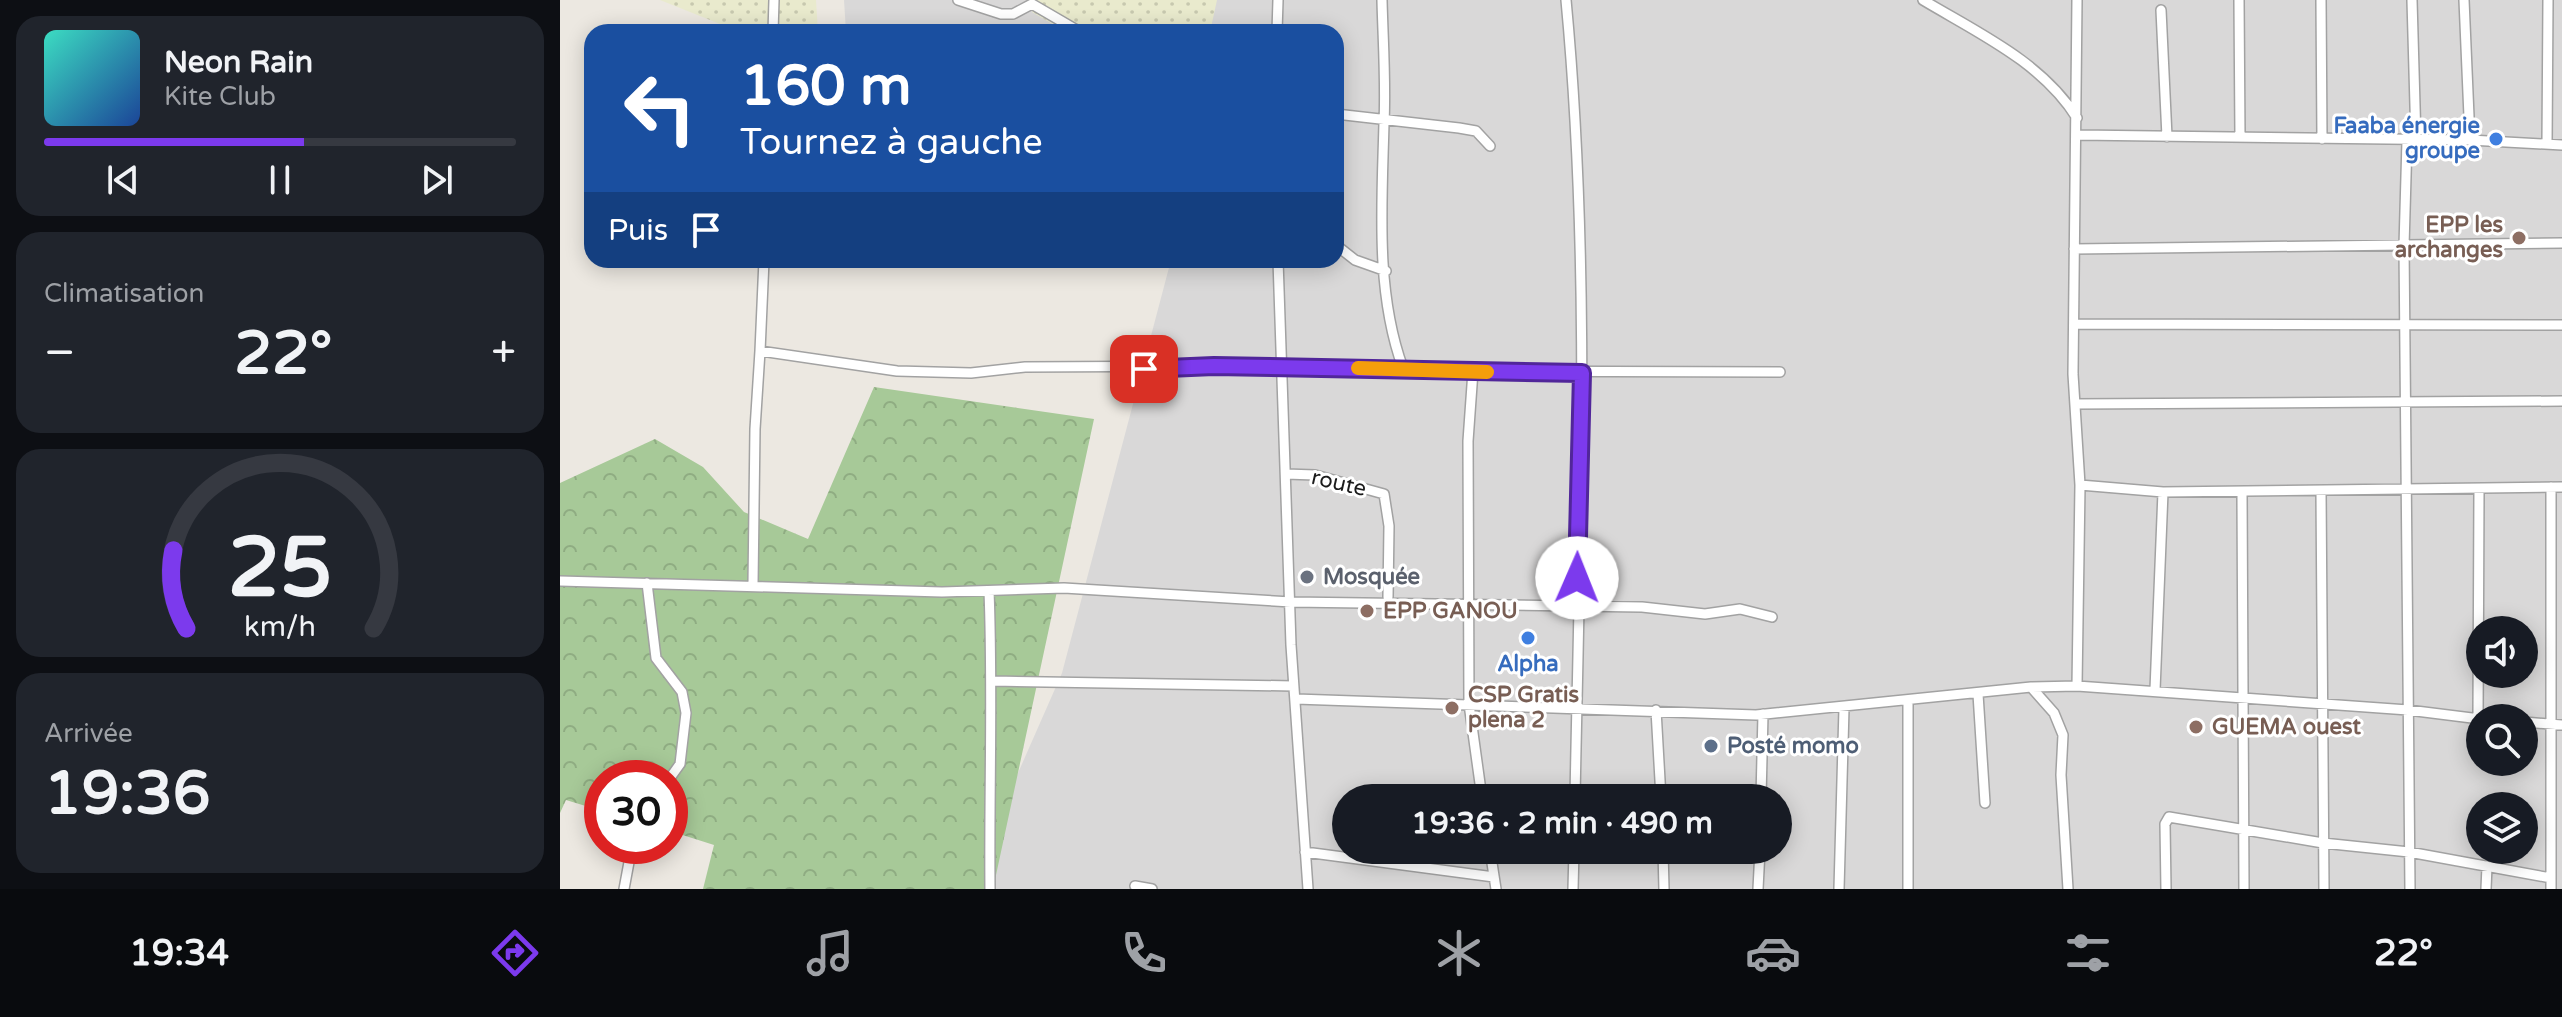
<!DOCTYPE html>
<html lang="fr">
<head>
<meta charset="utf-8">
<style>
  body { margin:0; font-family:"Varela Round",sans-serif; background:#20242c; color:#f1f3f6; height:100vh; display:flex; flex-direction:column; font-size:30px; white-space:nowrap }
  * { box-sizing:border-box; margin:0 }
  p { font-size:26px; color:#9ea1a6 }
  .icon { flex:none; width:44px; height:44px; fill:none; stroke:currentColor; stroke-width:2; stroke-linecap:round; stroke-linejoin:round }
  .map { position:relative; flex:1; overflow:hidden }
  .details { display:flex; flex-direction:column; gap:16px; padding:16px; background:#0d0f14; width:560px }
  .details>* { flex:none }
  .hud { position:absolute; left:24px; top:24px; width:760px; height:244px; border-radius:24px; box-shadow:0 4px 20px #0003; background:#1a4fa0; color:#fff; overflow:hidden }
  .controls { position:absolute; left:1906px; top:616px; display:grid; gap:16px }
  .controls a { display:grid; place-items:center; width:72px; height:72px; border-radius:50%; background:#171b24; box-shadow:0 4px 20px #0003; font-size:40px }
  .speed { position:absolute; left:24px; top:760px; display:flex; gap:16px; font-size:40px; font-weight:700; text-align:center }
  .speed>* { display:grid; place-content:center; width:104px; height:104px; border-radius:50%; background:#171b24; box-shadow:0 4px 20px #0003; line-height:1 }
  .speed .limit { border:12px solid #d22; background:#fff; color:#111 }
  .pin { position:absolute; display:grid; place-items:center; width:68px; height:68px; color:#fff; margin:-34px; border-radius:16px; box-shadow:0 4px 12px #0006 }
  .me { position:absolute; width:88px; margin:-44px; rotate:1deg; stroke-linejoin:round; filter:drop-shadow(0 0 6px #0008) }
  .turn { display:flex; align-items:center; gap:28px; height:168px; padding:0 24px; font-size:36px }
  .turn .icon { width:104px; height:104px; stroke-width:2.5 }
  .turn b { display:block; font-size:56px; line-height:68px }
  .then { display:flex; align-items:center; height:76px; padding:0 24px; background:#0003; gap:16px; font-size:30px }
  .big { font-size:60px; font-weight:700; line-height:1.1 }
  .details .card { flex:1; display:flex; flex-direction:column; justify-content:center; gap:12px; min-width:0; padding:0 28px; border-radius:24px; background:#20242c }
  .details .dial { align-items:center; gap:0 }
  .dial svg { height:208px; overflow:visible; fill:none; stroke:#363941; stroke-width:7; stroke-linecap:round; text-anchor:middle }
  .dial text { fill:#f1f3f6; stroke:none }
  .song { display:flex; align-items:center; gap:24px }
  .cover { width:96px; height:96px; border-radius:12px; background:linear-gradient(135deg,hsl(170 70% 55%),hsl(220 70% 35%)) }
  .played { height:8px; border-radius:4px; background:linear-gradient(90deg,#7c3aed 55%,#363941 55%) }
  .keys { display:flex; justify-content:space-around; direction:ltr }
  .heat { display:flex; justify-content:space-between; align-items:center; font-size:44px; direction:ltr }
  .trip { position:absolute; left:772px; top:784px; width:460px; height:80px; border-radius:40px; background:#171b24; box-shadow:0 4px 20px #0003; font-weight:700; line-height:80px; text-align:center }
  .tabs { display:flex; height:128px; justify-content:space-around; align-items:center; background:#090b0e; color:#9ea1a6 }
  .tabs .icon { width:56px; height:56px }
  .tabs .selected { color:#7c3aed }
  .tabs b { font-size:36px; color:#f1f3f6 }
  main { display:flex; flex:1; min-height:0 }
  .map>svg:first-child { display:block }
  .residential { fill:#d9d8d8; fill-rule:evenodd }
  .farmland { fill:url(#farmland-dots) }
  .forest { fill:url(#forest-crowns) }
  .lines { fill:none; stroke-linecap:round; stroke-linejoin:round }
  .minor-casing { stroke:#a2a2a2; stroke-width:12 }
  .minor { stroke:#fff; stroke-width:9 }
  .route-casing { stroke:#51269a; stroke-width:20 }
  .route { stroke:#7c3aed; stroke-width:14 }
  .slow { stroke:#f59e0b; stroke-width:14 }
  .shop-dot { fill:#3f7fe0; stroke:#fff; stroke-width:3 }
  .education-dot { fill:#8d6e63; stroke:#fff; stroke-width:3 }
  .worship-dot { fill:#6b7280; stroke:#fff; stroke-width:3 }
  .service-dot { fill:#5c6f8a; stroke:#fff; stroke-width:3 }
  .labels { text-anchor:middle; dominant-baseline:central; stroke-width:6; stroke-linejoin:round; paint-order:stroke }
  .shop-label { font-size:22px; font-weight:bold; fill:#366cbe; stroke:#fff; text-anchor:end }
  .education-label { font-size:22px; font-weight:bold; fill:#785e54; stroke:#fff; text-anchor:start }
  .street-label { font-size:22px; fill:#1b1b1b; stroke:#fff }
  .worship-label { font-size:22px; font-weight:bold; fill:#5b616d; stroke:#fff; text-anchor:start }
  .service-label { font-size:22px; font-weight:bold; fill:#4e5e75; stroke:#fff; text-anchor:start }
</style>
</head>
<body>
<main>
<section class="details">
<div class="card">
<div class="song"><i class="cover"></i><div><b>Neon Rain</b><p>Kite Club</p></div></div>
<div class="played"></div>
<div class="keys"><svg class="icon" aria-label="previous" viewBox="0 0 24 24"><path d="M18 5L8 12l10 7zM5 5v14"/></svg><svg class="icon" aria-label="pause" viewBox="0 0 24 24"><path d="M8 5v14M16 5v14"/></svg><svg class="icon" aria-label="next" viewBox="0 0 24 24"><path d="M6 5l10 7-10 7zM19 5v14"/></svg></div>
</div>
<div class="card"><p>Climatisation</p>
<div class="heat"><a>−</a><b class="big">22°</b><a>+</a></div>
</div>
<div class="card dial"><svg viewBox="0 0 100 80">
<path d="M14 69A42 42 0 1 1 86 69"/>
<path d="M14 69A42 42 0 0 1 9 39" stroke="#7c3aed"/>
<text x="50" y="56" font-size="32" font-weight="700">25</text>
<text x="50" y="72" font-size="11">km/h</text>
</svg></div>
<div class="card"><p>Arrivée</p><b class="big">19:36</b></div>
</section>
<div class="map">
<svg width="2002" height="889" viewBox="0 0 2002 889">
  <defs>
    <pattern id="farmland-dots" width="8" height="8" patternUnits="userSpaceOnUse" patternTransform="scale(2)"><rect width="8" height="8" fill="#e9eacd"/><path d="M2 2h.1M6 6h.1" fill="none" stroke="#c7c8af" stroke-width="1.8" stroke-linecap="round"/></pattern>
    <pattern id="forest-crowns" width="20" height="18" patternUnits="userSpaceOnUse" patternTransform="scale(2)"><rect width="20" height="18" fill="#a7c998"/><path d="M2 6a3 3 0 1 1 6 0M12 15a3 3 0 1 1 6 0" fill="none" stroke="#8fac82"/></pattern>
  </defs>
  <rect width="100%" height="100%" fill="#ece8e1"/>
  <path class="residential" d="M284,0H2002V889H407L502,673L611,260H776V32H286ZM1920,630H1964V674H1920ZM1920,718H1964V762H1920ZM786,798H1218V850H786ZM1920,806H1964V850H1920Z"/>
  <path class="farmland" d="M100,0H256L258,32H180Z
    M477,0H657L650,32H506L472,12Z"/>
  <path class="forest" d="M314,387L534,419L433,889H143L154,845L110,831V778H42V811L6,800L0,813V483L95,439L143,467L184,512L248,539Z"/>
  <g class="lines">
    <g class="minor-casing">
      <path id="minor" d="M398,0L441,14H453L472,4L520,32
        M822,0C823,41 826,82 824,123C822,203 815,292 843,368
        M1006,0C1031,264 1020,533 1015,798
        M1363,0C1418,33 1482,62 1517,118
        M1517,0L1513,374L1520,485L1517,686
        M1679,0L1680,137
        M1761,0L1762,139
        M1852,0L1856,141
        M1904,0L1910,140
        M1601,10L1607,137
        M213,32L214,0
        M717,32L718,0
        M776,114L899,128L916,131L930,146
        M1518,135L1910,140L2002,145
        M1847,141L1844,246L1850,889
        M1987,144L1988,0
        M776,245L795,260L826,271
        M1514,249L2002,243
        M718,260L731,645L748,889
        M1515,324L2002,325
        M200,351L204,260
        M913,371L908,441L909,704L922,798
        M1515,404L2002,401
        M726,474L755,475L824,494L829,526L828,597
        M1520,485L1603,492L2002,487
        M1991,487V889
        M1761,491L1764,889
        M1682,492L1684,889
        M0,581L382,592L504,588L731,602L1082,607L1145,614L1180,609L1212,617
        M87,583L96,658L122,692L126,713L120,764L110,778
        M193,585L195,429L200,351L337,371L411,373L465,367L654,366L913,371L1220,372
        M429,591C433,690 429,790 430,889
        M433,681L733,686
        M1471,687L1494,713L1503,735L1501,775L1508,889
        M1595,690L1603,492
        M1418,694L1425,803
        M736,699L1196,715L1471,687L1517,686L1848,710L1920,719
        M1096,710L1101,798
        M1918,719L1919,489
        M1964,722L2002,725
        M1201,798L1203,714
        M930,850L936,889
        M1103,850L1104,889
        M745,852L934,877
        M575,886L592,889
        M64,889L72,846
        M1013,889L1014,850
        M1198,889L1200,850
        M1279,889L1284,708
        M1348,889V701
        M1606,889L1605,824L1609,817L1763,843L1849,852L1991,878
        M1926,889L1927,866"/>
    </g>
    <use href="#minor" class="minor"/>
  </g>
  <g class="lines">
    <g class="route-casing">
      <path id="route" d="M584,369L654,366L1022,373L1017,578"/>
    </g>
    <use href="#route" class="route"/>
    <path class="slow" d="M798,368L927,372"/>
  </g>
  <g class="shop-dot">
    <circle cx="1936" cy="139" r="8"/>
    <circle cx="968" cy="638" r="8"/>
  </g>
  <g class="education-dot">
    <circle cx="1959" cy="238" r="8"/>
    <circle cx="807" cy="611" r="8"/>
    <circle cx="892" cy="708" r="8"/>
    <circle cx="1636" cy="727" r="8"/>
  </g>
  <circle class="worship-dot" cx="747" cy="577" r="8"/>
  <circle class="service-dot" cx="1151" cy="746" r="8"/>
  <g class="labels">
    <g class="shop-label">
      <text x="1920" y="126">Faaba énergie<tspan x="1920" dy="25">groupe</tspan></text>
      <text x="968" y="664" text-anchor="middle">Alpha</text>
    </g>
    <g class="education-label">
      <text x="1943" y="225" text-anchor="end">EPP les<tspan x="1943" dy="25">archanges</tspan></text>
      <text x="823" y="611">EPP GANOU</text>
      <text x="908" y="695">CSP Gratis<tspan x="908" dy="25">plena 2</tspan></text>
      <text x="1652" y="727">GUEMA ouest</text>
    </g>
    <g class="street-label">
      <text transform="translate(779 483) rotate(13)">route</text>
    </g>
    <g class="worship-label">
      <text x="763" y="577">Mosquée</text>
    </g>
    <g class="service-label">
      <text x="1167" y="746">Posté momo</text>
    </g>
  </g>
</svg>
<div class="controls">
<a><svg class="icon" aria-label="sound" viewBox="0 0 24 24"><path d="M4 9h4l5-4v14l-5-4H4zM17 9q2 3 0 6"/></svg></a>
<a><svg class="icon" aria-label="search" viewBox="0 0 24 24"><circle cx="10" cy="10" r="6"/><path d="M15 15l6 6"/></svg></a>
<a><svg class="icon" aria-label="layers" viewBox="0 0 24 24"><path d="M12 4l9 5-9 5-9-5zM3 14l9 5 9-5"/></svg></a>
</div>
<div class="speed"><div class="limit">30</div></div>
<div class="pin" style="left:584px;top:369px;background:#d93025"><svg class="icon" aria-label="arrive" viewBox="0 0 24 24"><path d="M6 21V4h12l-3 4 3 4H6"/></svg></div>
<svg class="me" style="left:1017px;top:578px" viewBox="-20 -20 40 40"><circle r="19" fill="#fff"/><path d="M0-13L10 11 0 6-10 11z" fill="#7c3aed"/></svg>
<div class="trip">19:36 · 2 min · 490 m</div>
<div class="hud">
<div class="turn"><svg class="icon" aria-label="left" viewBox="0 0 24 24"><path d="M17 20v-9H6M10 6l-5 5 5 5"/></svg><div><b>160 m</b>Tournez à gauche</div></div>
<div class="then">Puis<svg class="icon" aria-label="arrive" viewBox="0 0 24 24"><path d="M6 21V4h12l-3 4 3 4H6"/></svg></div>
</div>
</div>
</main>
<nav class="tabs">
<b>19:34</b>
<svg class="icon selected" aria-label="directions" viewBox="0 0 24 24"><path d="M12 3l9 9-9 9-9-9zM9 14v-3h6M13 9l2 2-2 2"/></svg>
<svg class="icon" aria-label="music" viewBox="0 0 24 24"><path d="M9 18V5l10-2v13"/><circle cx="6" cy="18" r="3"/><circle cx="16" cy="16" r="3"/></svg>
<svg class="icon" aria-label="phone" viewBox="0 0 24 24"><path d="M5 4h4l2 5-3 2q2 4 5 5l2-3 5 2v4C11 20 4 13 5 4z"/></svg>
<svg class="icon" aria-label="climate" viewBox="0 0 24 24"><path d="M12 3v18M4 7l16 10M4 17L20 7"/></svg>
<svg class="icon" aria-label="car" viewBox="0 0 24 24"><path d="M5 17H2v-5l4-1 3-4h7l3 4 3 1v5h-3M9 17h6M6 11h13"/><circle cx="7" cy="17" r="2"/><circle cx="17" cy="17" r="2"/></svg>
<svg class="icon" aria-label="filters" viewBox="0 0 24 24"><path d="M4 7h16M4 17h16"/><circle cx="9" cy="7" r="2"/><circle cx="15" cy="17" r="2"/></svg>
<b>22°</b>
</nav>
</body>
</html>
